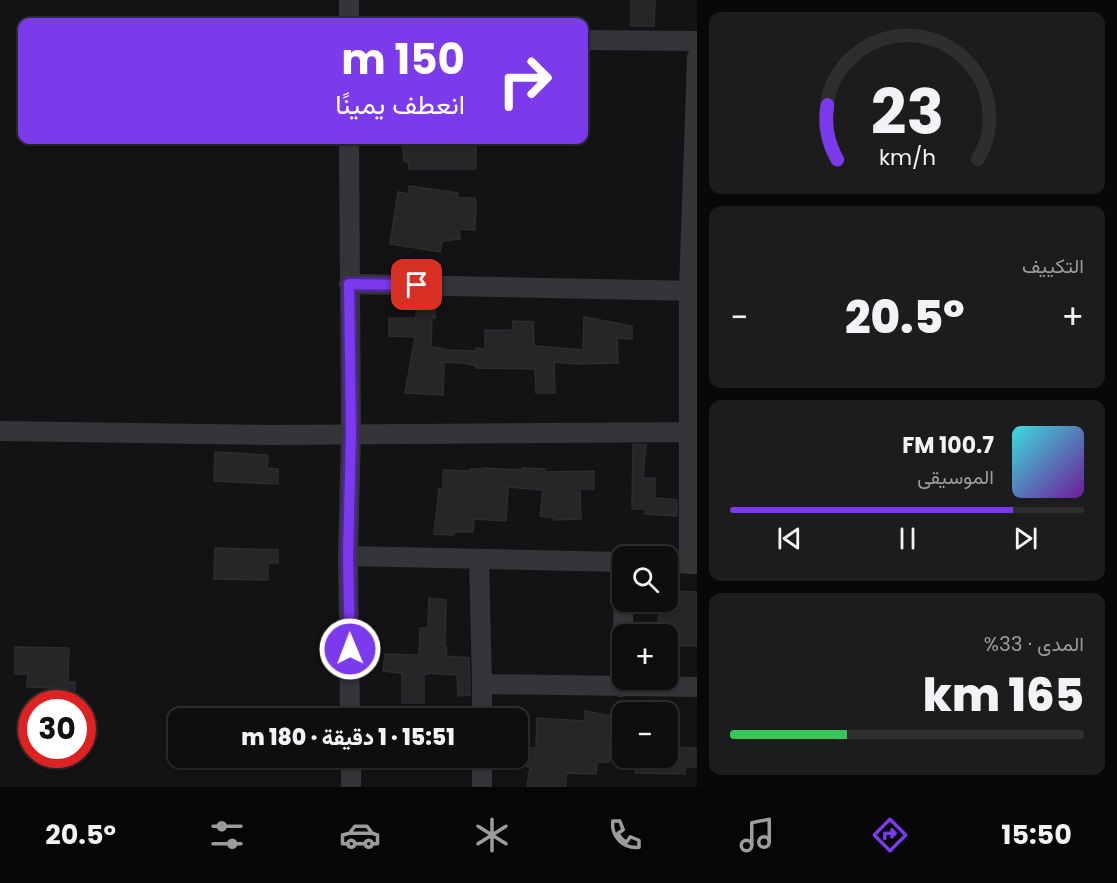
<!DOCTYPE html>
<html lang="ar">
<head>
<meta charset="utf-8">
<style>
  body { margin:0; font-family:Poppins,Vazirmatn,sans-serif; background:#1c1c1d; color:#f1f3f6; direction:rtl; height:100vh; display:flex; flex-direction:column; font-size:22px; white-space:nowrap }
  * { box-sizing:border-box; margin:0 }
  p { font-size:20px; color:#9b9c9e }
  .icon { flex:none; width:33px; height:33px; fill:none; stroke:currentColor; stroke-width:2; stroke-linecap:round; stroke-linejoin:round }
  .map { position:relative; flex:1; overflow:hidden; direction:ltr }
  .sheet { display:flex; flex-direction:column; gap:12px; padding:12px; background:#080808; width:420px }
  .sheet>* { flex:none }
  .guide { position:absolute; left:18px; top:18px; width:570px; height:126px; border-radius:12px; box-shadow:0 2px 4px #0004,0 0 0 2px #2e2e2f; direction:rtl; background:#7c3aed; color:#fff; overflow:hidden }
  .tools { position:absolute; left:612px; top:546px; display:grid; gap:12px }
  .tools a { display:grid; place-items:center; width:66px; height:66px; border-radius:12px; background:#0e0e0f; box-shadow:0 2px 4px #0004,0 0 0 2px #2e2e2f; font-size:30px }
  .speed { position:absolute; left:18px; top:690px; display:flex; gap:12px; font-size:30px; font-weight:700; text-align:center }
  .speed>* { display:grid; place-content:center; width:78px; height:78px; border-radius:50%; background:#0e0e0f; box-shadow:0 2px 4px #0004,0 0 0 2px #2e2e2f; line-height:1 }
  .speed .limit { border:9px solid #d22; background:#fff; color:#111 }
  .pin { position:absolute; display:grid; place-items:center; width:51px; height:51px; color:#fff; margin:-26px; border-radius:12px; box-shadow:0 3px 9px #0006 }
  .me { position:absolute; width:66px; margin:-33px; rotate:359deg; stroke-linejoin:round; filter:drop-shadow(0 0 4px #0008) }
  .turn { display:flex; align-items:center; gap:21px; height:126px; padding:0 24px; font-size:27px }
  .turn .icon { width:78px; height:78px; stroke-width:2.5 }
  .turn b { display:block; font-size:42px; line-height:51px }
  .big { font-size:45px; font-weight:800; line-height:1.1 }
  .sheet .tile { flex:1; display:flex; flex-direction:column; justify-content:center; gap:9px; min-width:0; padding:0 21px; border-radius:12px; background:#1c1c1d }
  .sheet .dial { align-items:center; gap:0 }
  .dial svg { height:156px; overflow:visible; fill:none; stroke:#2e2e2f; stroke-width:7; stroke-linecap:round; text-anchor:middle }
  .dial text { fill:#f1f3f6; stroke:none }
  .song { display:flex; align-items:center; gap:18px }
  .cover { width:72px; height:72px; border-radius:9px; background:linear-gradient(135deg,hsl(180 70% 55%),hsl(280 70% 35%)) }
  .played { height:6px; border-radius:3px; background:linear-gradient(90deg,#7c3aed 80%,#2e2e2f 80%) }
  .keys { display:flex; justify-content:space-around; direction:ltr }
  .heat { display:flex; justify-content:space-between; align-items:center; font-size:33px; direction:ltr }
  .charge { height:9px; border-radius:4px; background:linear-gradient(90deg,#34c759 33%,#2e2e2f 0) }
  .trip { position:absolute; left:168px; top:708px; width:360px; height:60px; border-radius:12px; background:#0e0e0f; box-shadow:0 2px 4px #0004,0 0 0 2px #2e2e2f; font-weight:800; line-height:60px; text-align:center; direction:rtl }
  .menu { display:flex; height:96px; justify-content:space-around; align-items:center; background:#060606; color:#9b9c9e }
  .menu .icon { width:42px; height:42px }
  .menu .selected { color:#7c3aed }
  .menu b { font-size:27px; color:#f1f3f6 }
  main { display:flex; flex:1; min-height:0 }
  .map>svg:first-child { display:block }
  .building { fill:#262528; stroke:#2d2c30; stroke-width:1.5 }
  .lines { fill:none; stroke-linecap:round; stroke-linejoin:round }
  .street { stroke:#343439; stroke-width:20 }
  .route-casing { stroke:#51269a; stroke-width:15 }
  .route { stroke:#7c3aed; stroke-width:10 }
</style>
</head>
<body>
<main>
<section class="sheet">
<div class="tile dial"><svg viewBox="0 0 100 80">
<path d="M14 69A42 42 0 1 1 86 69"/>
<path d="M14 69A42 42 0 0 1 9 41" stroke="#7c3aed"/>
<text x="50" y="56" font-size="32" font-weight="700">23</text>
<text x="50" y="72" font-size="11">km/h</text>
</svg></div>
<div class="tile"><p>التكييف</p>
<div class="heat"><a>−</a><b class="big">20.5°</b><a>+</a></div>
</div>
<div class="tile">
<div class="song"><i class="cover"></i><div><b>100.7 FM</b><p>الموسيقى</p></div></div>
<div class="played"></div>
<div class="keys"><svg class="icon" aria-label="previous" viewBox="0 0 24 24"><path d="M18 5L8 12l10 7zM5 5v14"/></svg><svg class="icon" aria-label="pause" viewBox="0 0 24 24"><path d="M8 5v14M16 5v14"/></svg><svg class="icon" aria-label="next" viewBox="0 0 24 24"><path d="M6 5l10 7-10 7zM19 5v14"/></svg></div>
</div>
<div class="tile"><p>المدى · 33%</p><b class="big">165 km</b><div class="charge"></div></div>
</section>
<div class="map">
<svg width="697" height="787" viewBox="0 0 697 787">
  <rect width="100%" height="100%" fill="#131214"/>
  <path class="building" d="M631,0H655L654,26H631Z
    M402,140H476V169H409L408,162L404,161Z
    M409,186L458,193L457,198H475L476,203L475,230L459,229L460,239L442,241L440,252L390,244L398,192L409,194Z
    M417,297L435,298V318H432L431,347L446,349V350L476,351V348L485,349V330H512L513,321L533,322L534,346L583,350L584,317L632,326V339L617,338L618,363L577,364L554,362L555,393H536L535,369L476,368L477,366L463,363L444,362L443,395L405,393L415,337L389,336V318H416Z
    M633,444L646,445L643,478H655V498L677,500V516L645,514V509H632Z
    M215,452L268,455L267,468L278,469V484L214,481Z
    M483,468L522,470V468L545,469V472L594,471V489H580L581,519L554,520V518L540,516L543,490L508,487L506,521L474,519L473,532H454L453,535L434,534L439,489L443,490V470L470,471V469H482Z
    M215,548L278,550V563H268V580L214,579Z
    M668,591L697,592V646L668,645V634H658L659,602H668Z
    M429,598L446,600L445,648H447L446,656L469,658L470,695L458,696L457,675L428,673V674H424V703H402V673L383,671L385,654L419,655L420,628H428Z
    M15,647L69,648L68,682H75V696H59V688L27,687L28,674H15Z
    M585,711L622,718V737L610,735L609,762H597L596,774L566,773V787H527L530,767L518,766V748H536L537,718L585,721Z
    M668,747L696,748V767H685V774L635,773V758H668Z"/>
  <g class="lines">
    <path class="street" d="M349,0V22
      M584,40L697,41
      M349,140L351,434L348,556L350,718
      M349,284L697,291
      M0,431L272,435L697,432
      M348,556L622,562
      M479,559L482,684
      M668,563L697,564
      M689,564V291L697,57
      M620,687L624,602
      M482,718V684L697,687
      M351,758V787
      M482,758V787"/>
  </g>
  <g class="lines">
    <g class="route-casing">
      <path id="route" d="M350,649L348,556L351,434L349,284L417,285"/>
    </g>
    <use href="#route" class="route"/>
  </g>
</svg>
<div class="tools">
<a><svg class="icon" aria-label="search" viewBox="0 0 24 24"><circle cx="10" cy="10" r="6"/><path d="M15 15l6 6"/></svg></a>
<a>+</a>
<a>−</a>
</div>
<div class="speed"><div class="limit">30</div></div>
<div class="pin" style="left:417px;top:285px;background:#d93025"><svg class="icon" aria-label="arrive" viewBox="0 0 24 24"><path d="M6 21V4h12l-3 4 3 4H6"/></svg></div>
<svg class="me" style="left:350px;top:649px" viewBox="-20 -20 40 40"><circle r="17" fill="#7c3aed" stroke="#fff" stroke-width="3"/><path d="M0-11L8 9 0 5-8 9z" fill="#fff"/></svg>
<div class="trip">15:51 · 1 دقيقة · 180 m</div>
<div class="guide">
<div class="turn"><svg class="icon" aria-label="right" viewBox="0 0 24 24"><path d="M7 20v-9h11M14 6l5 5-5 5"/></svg><div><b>150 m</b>انعطف يمينًا</div></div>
</div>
</div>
</main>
<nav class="menu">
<b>15:50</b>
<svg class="icon selected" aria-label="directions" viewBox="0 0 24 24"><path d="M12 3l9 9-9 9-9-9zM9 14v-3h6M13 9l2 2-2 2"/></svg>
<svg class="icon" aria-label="music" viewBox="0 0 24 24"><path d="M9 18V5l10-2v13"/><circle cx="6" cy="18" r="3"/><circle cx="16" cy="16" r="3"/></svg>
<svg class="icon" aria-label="phone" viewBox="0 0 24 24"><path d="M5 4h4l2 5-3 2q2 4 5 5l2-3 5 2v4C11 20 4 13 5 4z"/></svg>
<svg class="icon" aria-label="climate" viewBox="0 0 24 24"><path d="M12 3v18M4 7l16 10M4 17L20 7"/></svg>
<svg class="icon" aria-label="car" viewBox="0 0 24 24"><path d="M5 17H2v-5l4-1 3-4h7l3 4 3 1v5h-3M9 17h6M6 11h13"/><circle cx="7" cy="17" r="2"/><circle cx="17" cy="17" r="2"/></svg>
<svg class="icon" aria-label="filters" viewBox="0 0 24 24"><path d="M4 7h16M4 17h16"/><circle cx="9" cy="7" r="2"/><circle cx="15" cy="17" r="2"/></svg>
<b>20.5°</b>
</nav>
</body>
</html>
